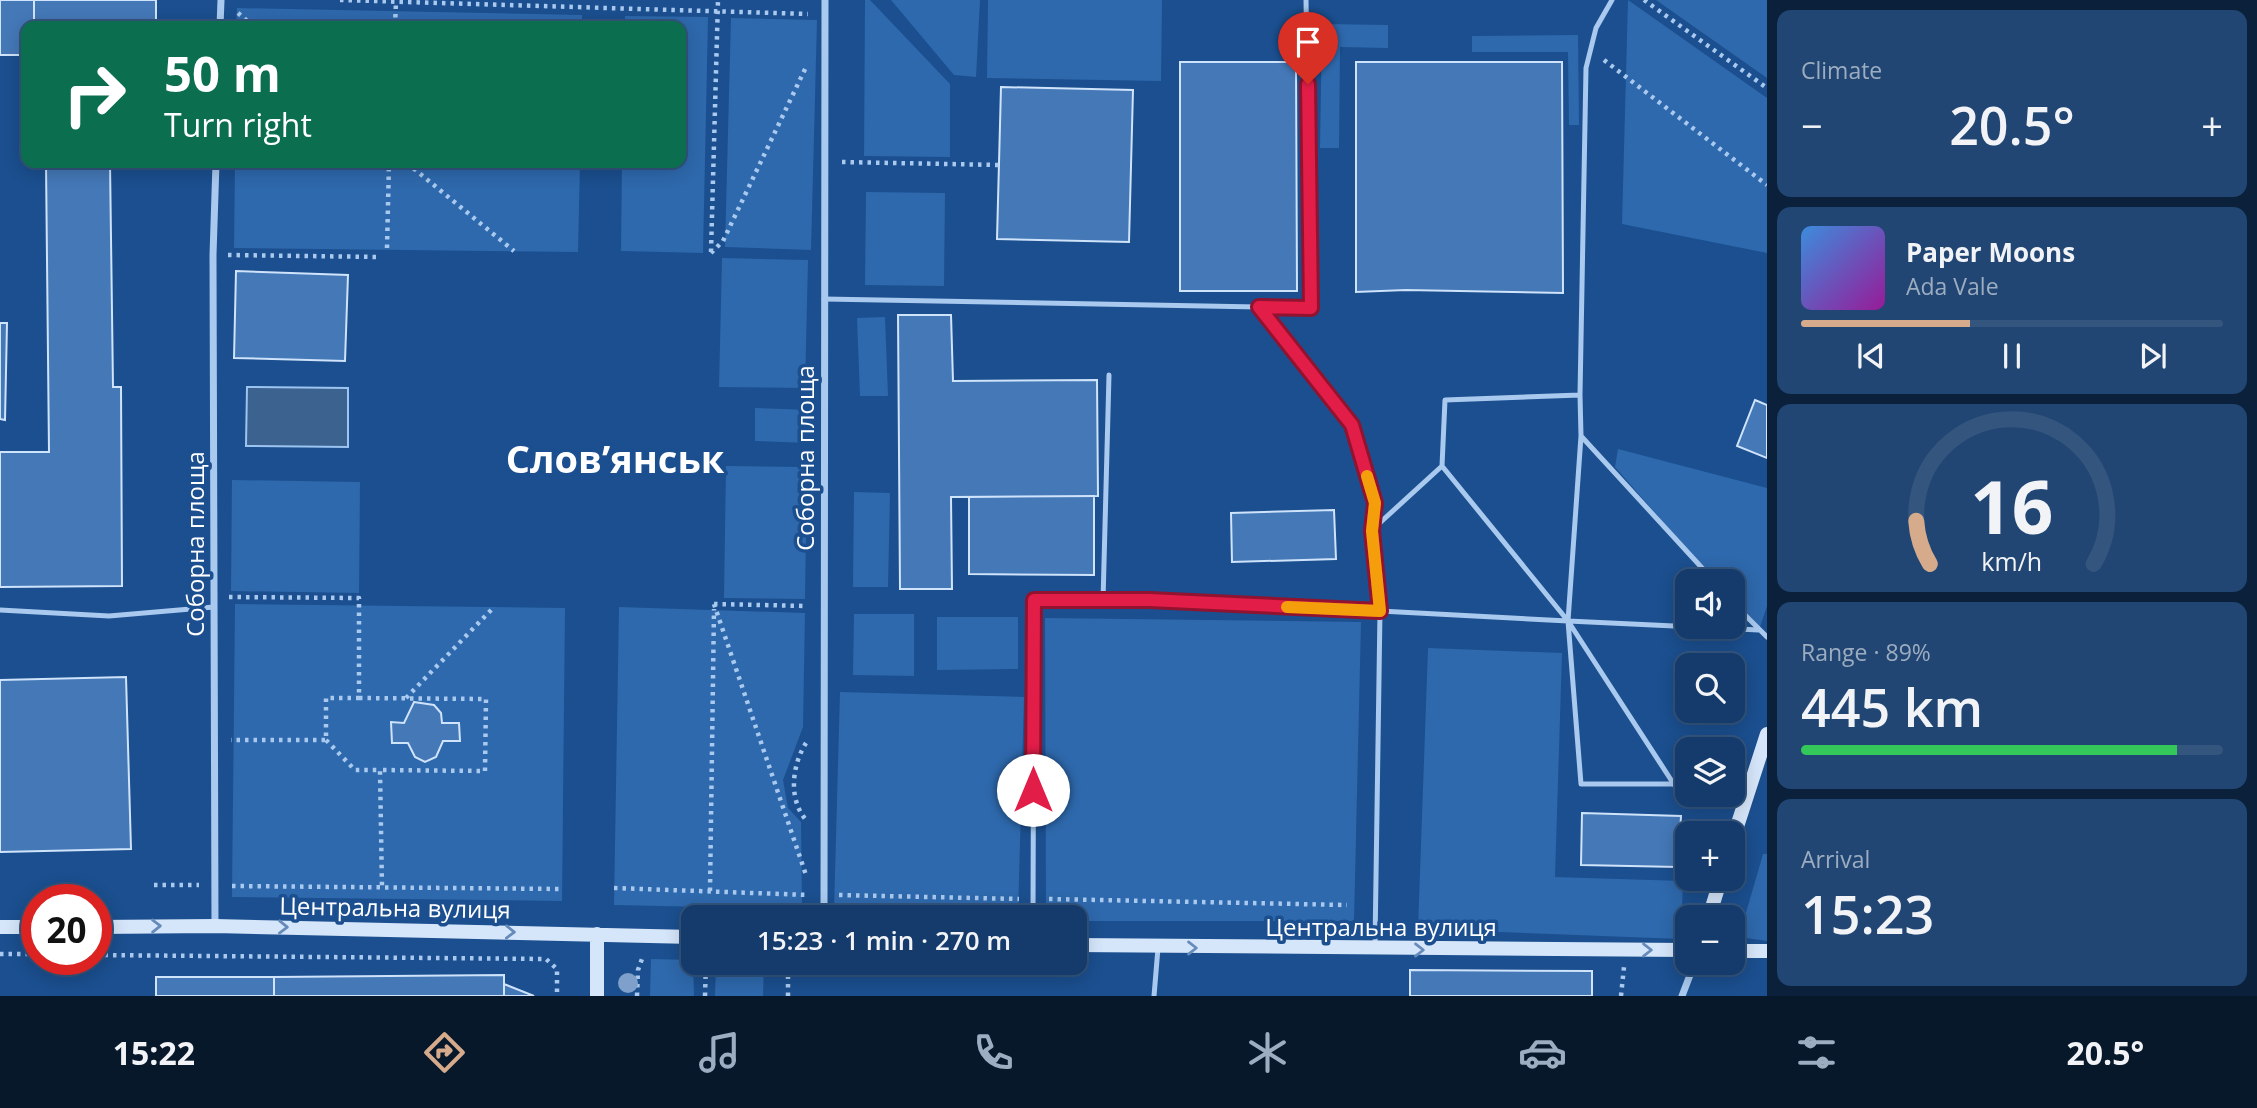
<!DOCTYPE html>
<html lang="en">
<head>
<meta charset="utf-8">
<style>
  body { margin:0; font-family:"Open Sans",sans-serif; background:#214673; color:#f1f3f6; height:100vh; display:flex; flex-direction:column; font-size:26px; white-space:nowrap }
  * { box-sizing:border-box; margin:0 }
  p { font-size:23px; color:#9dadc1 }
  .icon { flex:none; width:38px; height:38px; fill:none; stroke:currentColor; stroke-width:2; stroke-linecap:round; stroke-linejoin:round }
  .map { position:relative; flex:1; overflow:hidden }
  .side { display:flex; flex-direction:column; gap:10px; padding:10px; background:#0b203b; width:490px }
  .side>* { flex:none }
  .guide { position:absolute; left:21px; top:21px; width:665px; height:147px; border-radius:14px; box-shadow:0 4px 18px #0003,0 0 0 2px #33557e; background:#0b6e4f; color:#fff; overflow:hidden }
  .buttons { position:absolute; left:1675px; top:569px; display:grid; gap:14px }
  .buttons a { display:grid; place-items:center; width:70px; height:70px; border-radius:14px; background:#143b6b; box-shadow:0 4px 18px #0003,0 0 0 2px #33557e; font-size:35px }
  .speed { position:absolute; left:21px; top:884px; display:flex; gap:14px; font-size:35px; font-weight:700; text-align:center }
  .speed>* { display:grid; place-content:center; width:91px; height:91px; border-radius:50%; background:#143b6b; box-shadow:0 4px 18px #0003,0 0 0 2px #33557e; line-height:1 }
  .speed .limit { border:10px solid #d22; background:#fff; color:#111 }
  .pin { position:absolute; display:grid; place-items:center; width:60px; height:60px; color:#fff; margin:-72px -30px; border-radius:50% 50% 50% 0; rotate:-45deg; box-shadow:0 0 7px #0007 }
  .pin .icon { rotate:45deg }
  .me { position:absolute; width:77px; margin:-38px; rotate:0deg; stroke-linejoin:round; filter:drop-shadow(0 0 5px #0008) }
  .turn { display:flex; align-items:center; gap:24px; height:147px; padding:0 28px; font-size:32px }
  .turn .icon { width:91px; height:91px; stroke-width:2.5 }
  .turn b { display:block; font-size:49px; line-height:60px }
  .big { font-size:52px; font-weight:600; line-height:1.1 }
  .side .tile { flex:1; display:flex; flex-direction:column; justify-content:center; gap:10px; min-width:0; padding:0 24px; border-radius:14px; background:#214673 }
  .side .dial { align-items:center; gap:0 }
  .dial svg { height:182px; overflow:visible; fill:none; stroke:#33557e; stroke-width:7; stroke-linecap:round; text-anchor:middle }
  .dial text { fill:#f1f3f6; stroke:none }
  .song { display:flex; align-items:center; gap:21px }
  .cover { width:84px; height:84px; border-radius:10px; background:linear-gradient(135deg,hsl(210 70% 55%),hsl(300 70% 35%)) }
  .played { height:7px; border-radius:4px; background:linear-gradient(90deg,#d6ab8b 40%,#33557e 40%) }
  .keys { display:flex; justify-content:space-around; direction:ltr }
  .heat { display:flex; justify-content:space-between; align-items:center; font-size:38px; direction:ltr }
  .charge { height:10px; border-radius:5px; background:linear-gradient(90deg,#34c759 89%,#33557e 0) }
  .trip { position:absolute; left:681px; top:905px; width:406px; height:70px; border-radius:14px; background:#143b6b; box-shadow:0 4px 18px #0003,0 0 0 2px #33557e; font-weight:600; line-height:70px; text-align:center }
  .dock { display:flex; height:112px; justify-content:space-around; align-items:center; background:#08182b; color:#9dadc1 }
  .dock .icon { width:49px; height:49px }
  .dock .current { color:#d6ab8b }
  .dock b { font-size:32px; color:#f1f3f6 }
  main { display:flex; flex:1; min-height:0 }
  .map>svg:first-child { display:block }
  .green { fill:#2e69ad }
  .water { fill:#3c6290; stroke:#9cc4f0; stroke-width:2 }
  .building { fill:#4478b7; stroke:#cfe3fa; stroke-width:2 }
  .lines { fill:none; stroke-linecap:round; stroke-linejoin:round }
  .path { stroke:#a9c9ee; stroke-width:4.5; stroke-dasharray:3.5 5; stroke-linecap:butt }
  .lane { stroke:#a9c9ee; stroke-width:5 }
  .street { stroke:#a9c9ee; stroke-width:7 }
  .secondary { stroke:#d6e6fa; stroke-width:14 }
  .tree { fill:#7ea0ca }
  .oneway { stroke:#668bba }
  .route-casing { stroke:#92132f; stroke-width:18 }
  .route { stroke:#e11d48; stroke-width:12 }
  .slow { stroke:#f59e0b; stroke-width:12 }
  .labels { text-anchor:middle; dominant-baseline:central; stroke-width:7; stroke-linejoin:round; paint-order:stroke }
  .street-label { font-size:24px; fill:#fff; stroke:#1b4f8f }
  .town-label { font-size:38px; font-weight:bold; fill:#fff; stroke:#1b4f8f }
</style>
</head>
<body>
<main>
<div class="map">
<svg width="1767" height="996" viewBox="0 0 1767 996">
  <rect width="100%" height="100%" fill="#1b4f8f"/>
  <path class="green" d="M865,0H870L950,84V157L864,156Z
    M891,0H980L976,77L954,75Z
    M988,0H1162L1161,81L987,78Z
    M1628,0L1767,98V253L1622,224Z
    M1656,0H1767V78Z
    M237,8L582,15V26H236Z
    M625,16L708,17L703,253L621,251L622,163H681V26H625Z
    M731,18L817,20L811,250L725,247Z
    M1322,24L1388,25V48L1340,47L1339,148H1320Z
    M1578,35L1579,125H1569L1568,52H1472V36Z
    M235,163H580L578,252L234,248Z
    M866,192L945,193L944,286L865,285Z
    M722,258L808,260L805,388L719,387Z
    M885,317L888,396H860L857,318Z
    M755,408L809,410L808,443L755,441Z
    M1618,449L1767,488V606L1759,630L1733,600L1732,581H1715L1615,467Z
    M726,466L807,467L805,599L724,598Z
    M232,480L360,482L359,593L231,591Z
    M854,492L890,493L888,587H853Z
    M235,604L565,608L562,901L232,897Z
    M619,607L805,613L803,727L783,780L788,808L801,822L802,909L614,905Z
    M854,614H914V676L853,675Z
    M937,617H1018V669L937,670Z
    M1045,618L1361,622L1354,921H1075L1074,917H1046Z
    M1428,648L1562,653L1555,877L1683,881L1681,939L1418,929Z
    M840,692L1024,697L1018,915L834,910Z
    M1763,854H1767V941L1739,937Z
    M651,959L693,960L694,996H650Z
    M716,963H764L763,996H715Z"/>
  <path class="water" d="M247,387L348,388V447L246,446Z"/>
  <path class="building" d="M0,0H34V26H26V55H0Z
    M34,0H156V26H34Z
    M1180,62H1296L1297,291H1180Z
    M1356,62H1562L1563,293L1406,290L1356,292Z
    M1001,87L1133,90L1129,242L997,239Z
    M46,163H110L113,387H121L122,586L0,587V452H49Z
    M236,271L348,275L345,361L234,358Z
    M898,315H951L953,381L1097,380L1098,496L951,497L952,589H900Z
    M0,323H7L5,420L0,419Z
    M1755,400L1767,405V458L1737,446Z
    M1094,496V575L969,574V497Z
    M1334,510L1336,559L1232,562L1231,513Z
    M126,677L131,849L0,852V680Z
    M414,702L434,705L441,713L442,723H459L460,741H443L436,757L425,762L415,757L408,743H392L391,722L404,723Z
    M1582,813L1681,816L1678,867L1581,865Z
    M1410,970L1592,971V996H1410Z
    M504,975V996H274V977Z
    M156,977H274V996H156Z
    M504,984L534,996H504Z"/>
  <g class="lines">
    <path class="path" d="M340,0L808,14
      M1644,0L1767,88
      M238,13L253,26
      M395,26L396,2
      M1604,60L1767,185
      M842,162L999,165
      M407,163L514,251
      M387,248L389,163
      M711,252L718,0
      M711,253L723,241L807,65
      M228,255L380,257
      M229,597L359,598V698H326V740H231
      M714,604L806,875
      M714,604L807,606
      M359,698L486,699L485,771L380,770
      M406,698L494,607
      M326,740L355,770H380L382,888
      M806,743C792,765 788,799 806,820
      M154,885H199
      M232,886L561,889
      M614,888L809,895
      M710,891L714,609
      M839,895L1019,899
      M1049,899L1347,905
      M0,954H37
      M96,955L546,959L557,969V996
      M637,996L638,970L643,956
      M705,996L706,962
      M788,996V962
      M1621,996L1624,967"/>
    <path class="lane" d="M1612,0L1596,28L1586,68L1580,395L1445,400L1442,466L1568,621L1675,786
      M824,299L1311,308L1306,0
      M1580,395L1581,436L1714,581
      M1581,436L1568,621L1759,630
      M1372,530L1442,466
      M1103,601L1109,375
      M1732,602L1767,637
      M0,610L109,616L214,607
      M1732,779L1750,777
      M1033,917L1034,600H1149L1380,611L1372,531L1375,503L1352,425L1259,307
      M1375,944L1380,611L1568,621L1581,784H1687
      M1154,996L1158,948"/>
    <path class="street" d="M220,26L221,0
      M824,917L825,0
      M215,926L213,255L216,163
      M1682,996L1695,962"/>
    <path class="secondary" d="M1732,842L1767,734
      M1709,917L1721,878
      M0,927H37
      M96,927L215,926L693,937
      M597,934V996
      M1074,945L1687,950
      M1732,951H1767"/>
  </g>
  <circle class="tree" cx="628" cy="983" r="10"/>
  <defs><path id="oneway-chevron" d="M-2-3.5L2.5 0L-2 3.5" fill="none" stroke-width="1.6" stroke-linecap="round" stroke-linejoin="round" transform="scale(1.75)"/></defs>
  <g class="oneway">
    <use href="#oneway-chevron" transform="translate(156 926) rotate(-1)"/>
    <use href="#oneway-chevron" transform="translate(283 927) rotate(1)"/>
    <use href="#oneway-chevron" transform="translate(510 932) rotate(1)"/>
    <use href="#oneway-chevron" transform="translate(1192 948)"/>
    <use href="#oneway-chevron" transform="translate(1419 950)"/>
    <use href="#oneway-chevron" transform="translate(1647 950)"/>
  </g>
  <g class="lines">
    <g class="route-casing">
      <path id="route" d="M1033,790L1034,600H1149L1380,611L1372,531L1375,503L1352,425L1259,307L1311,308L1308,84"/>
    </g>
    <use href="#route" class="route"/>
    <path class="slow" d="M1287,607L1380,611L1372,531L1375,503L1367,476"/>
  </g>
  <g class="labels">
    <g class="street-label">
      <text transform="translate(804 458) rotate(-90)">Соборна площа</text>
      <text transform="translate(194 544) rotate(-90)">Соборна площа</text>
      <text transform="translate(395 907) rotate(1)">Центральна вулиця</text>
      <text x="1381" y="926">Центральна вулиця</text>
    </g>
    <g class="town-label">
      <text x="615" y="458">Слов’янськ</text>
    </g>
  </g>
</svg>
<div class="buttons">
<a><svg class="icon" aria-label="sound" viewBox="0 0 24 24"><path d="M4 9h4l5-4v14l-5-4H4zM17 9q2 3 0 6"/></svg></a>
<a><svg class="icon" aria-label="search" viewBox="0 0 24 24"><circle cx="10" cy="10" r="6"/><path d="M15 15l6 6"/></svg></a>
<a><svg class="icon" aria-label="layers" viewBox="0 0 24 24"><path d="M12 4l9 5-9 5-9-5zM3 14l9 5 9-5"/></svg></a>
<a>+</a>
<a>−</a>
</div>
<div class="speed"><div class="limit">20</div></div>
<div class="pin" style="left:1308px;top:84px;background:#d93025"><svg class="icon" aria-label="arrive" viewBox="0 0 24 24"><path d="M6 21V4h12l-3 4 3 4H6"/></svg></div>
<svg class="me" style="left:1033px;top:790px" viewBox="-20 -20 40 40"><circle r="19" fill="#fff"/><path d="M0-13L10 11 0 6-10 11z" fill="#e11d48"/></svg>
<div class="trip">15:23 · 1 min · 270 m</div>
<div class="guide">
<div class="turn"><svg class="icon" aria-label="right" viewBox="0 0 24 24"><path d="M7 20v-9h11M14 6l5 5-5 5"/></svg><div><b>50 m</b>Turn right</div></div>
</div>
</div>
<section class="side">
<div class="tile"><p>Climate</p>
<div class="heat"><a>−</a><b class="big">20.5°</b><a>+</a></div>
</div>
<div class="tile">
<div class="song"><i class="cover"></i><div><b>Paper Moons</b><p>Ada Vale</p></div></div>
<div class="played"></div>
<div class="keys"><svg class="icon" aria-label="previous" viewBox="0 0 24 24"><path d="M18 5L8 12l10 7zM5 5v14"/></svg><svg class="icon" aria-label="pause" viewBox="0 0 24 24"><path d="M8 5v14M16 5v14"/></svg><svg class="icon" aria-label="next" viewBox="0 0 24 24"><path d="M6 5l10 7-10 7zM19 5v14"/></svg></div>
</div>
<div class="tile dial"><svg viewBox="0 0 100 80">
<path d="M14 69A42 42 0 1 1 86 69"/>
<path d="M14 69A42 42 0 0 1 8 50" stroke="#d6ab8b"/>
<text x="50" y="56" font-size="32" font-weight="700">16</text>
<text x="50" y="72" font-size="11">km/h</text>
</svg></div>
<div class="tile"><p>Range · 89%</p><b class="big">445 km</b><div class="charge"></div></div>
<div class="tile"><p>Arrival</p><b class="big">15:23</b></div>
</section>
</main>
<nav class="dock">
<b>15:22</b>
<svg class="icon current" aria-label="directions" viewBox="0 0 24 24"><path d="M12 3l9 9-9 9-9-9zM9 14v-3h6M13 9l2 2-2 2"/></svg>
<svg class="icon" aria-label="music" viewBox="0 0 24 24"><path d="M9 18V5l10-2v13"/><circle cx="6" cy="18" r="3"/><circle cx="16" cy="16" r="3"/></svg>
<svg class="icon" aria-label="phone" viewBox="0 0 24 24"><path d="M5 4h4l2 5-3 2q2 4 5 5l2-3 5 2v4C11 20 4 13 5 4z"/></svg>
<svg class="icon" aria-label="climate" viewBox="0 0 24 24"><path d="M12 3v18M4 7l16 10M4 17L20 7"/></svg>
<svg class="icon" aria-label="car" viewBox="0 0 24 24"><path d="M5 17H2v-5l4-1 3-4h7l3 4 3 1v5h-3M9 17h6M6 11h13"/><circle cx="7" cy="17" r="2"/><circle cx="17" cy="17" r="2"/></svg>
<svg class="icon" aria-label="filters" viewBox="0 0 24 24"><path d="M4 7h16M4 17h16"/><circle cx="9" cy="7" r="2"/><circle cx="15" cy="17" r="2"/></svg>
<b>20.5°</b>
</nav>
</body>
</html>
